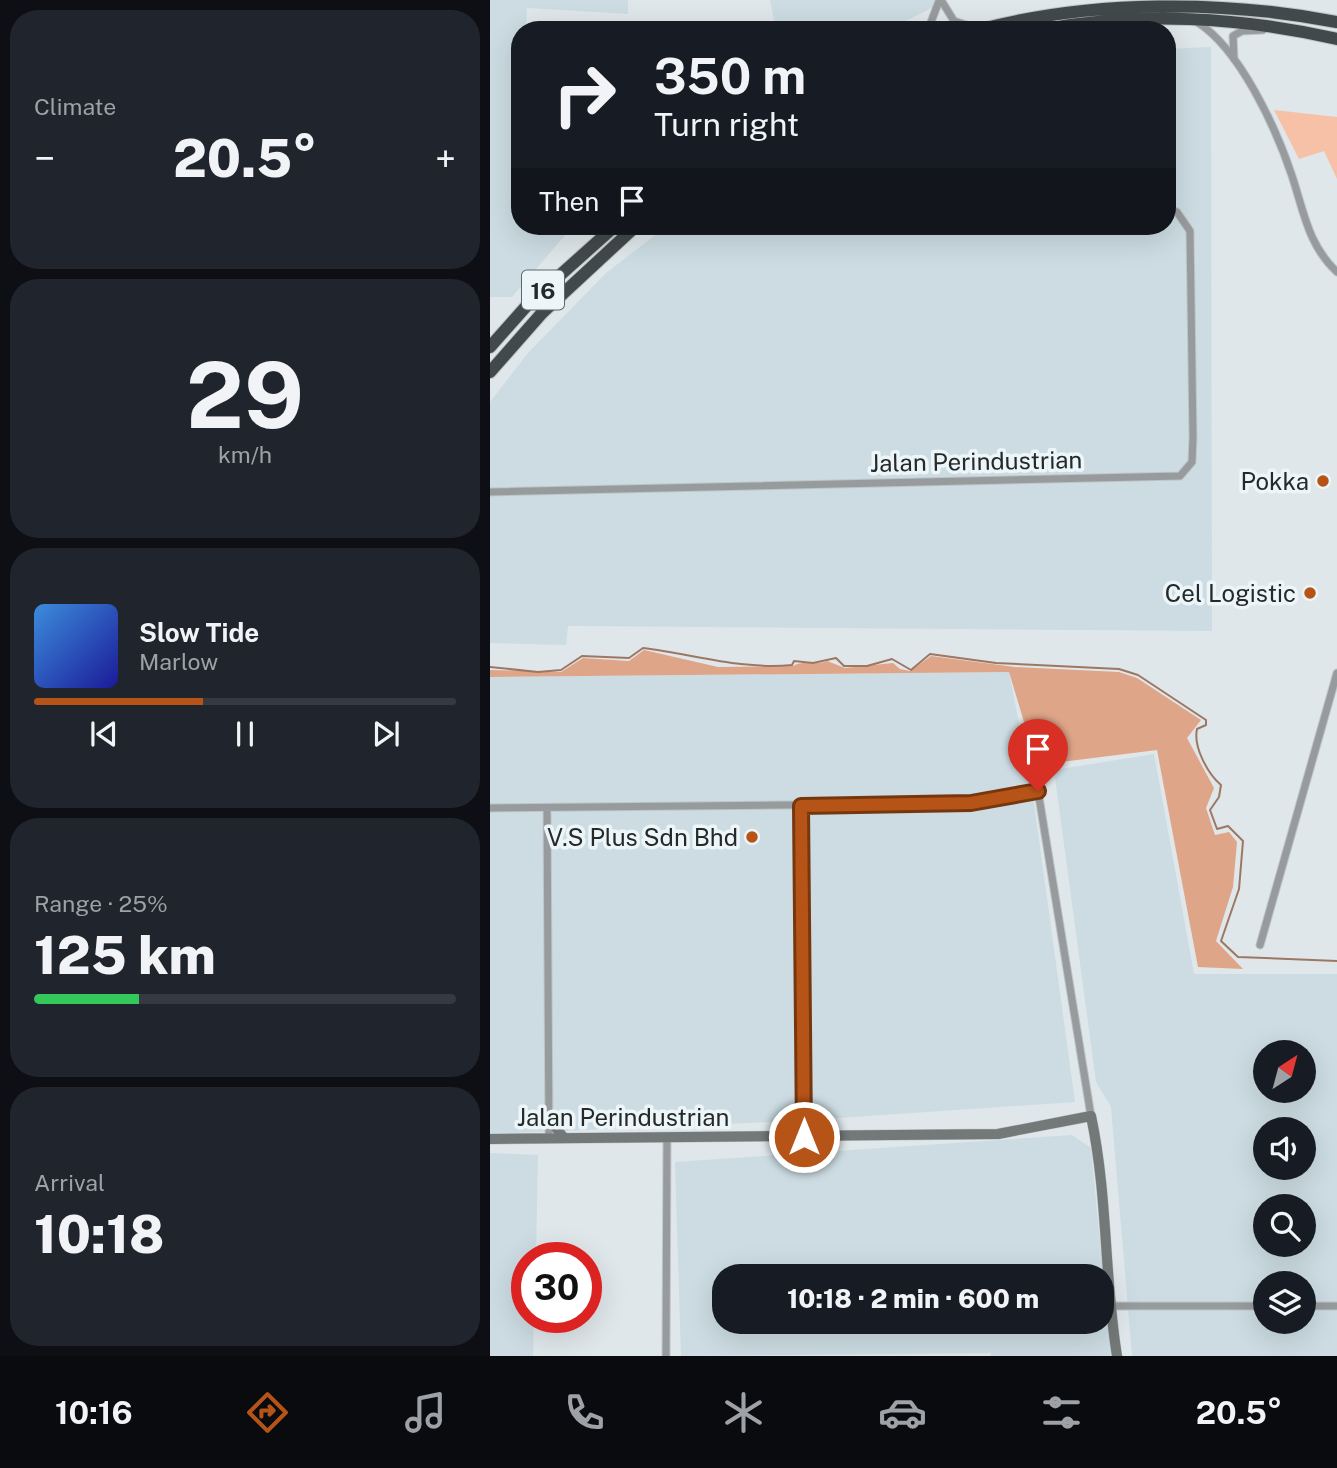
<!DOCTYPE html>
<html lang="en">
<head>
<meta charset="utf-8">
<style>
  body { margin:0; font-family:"Public Sans",sans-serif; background:#20242c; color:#f1f3f6; height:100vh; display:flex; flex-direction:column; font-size:26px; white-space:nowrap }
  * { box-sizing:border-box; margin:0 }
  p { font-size:23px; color:#9ea1a6 }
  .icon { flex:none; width:38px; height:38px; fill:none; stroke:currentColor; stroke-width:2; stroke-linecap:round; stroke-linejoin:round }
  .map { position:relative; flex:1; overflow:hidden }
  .side { display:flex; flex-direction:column; gap:10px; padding:10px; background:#0d0f14; width:490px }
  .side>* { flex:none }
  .guide { position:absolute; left:21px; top:21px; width:665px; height:214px; border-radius:28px; box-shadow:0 7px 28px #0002; background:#171b24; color:#f1f3f6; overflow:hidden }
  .needle { width:46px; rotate:36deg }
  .tools { position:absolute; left:763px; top:1040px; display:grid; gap:14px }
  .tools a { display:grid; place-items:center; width:63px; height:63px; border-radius:50%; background:#171b24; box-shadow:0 7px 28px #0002; font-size:35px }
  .speed { position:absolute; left:21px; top:1242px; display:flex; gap:14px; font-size:35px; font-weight:700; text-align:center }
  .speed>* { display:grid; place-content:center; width:91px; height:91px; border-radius:50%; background:#171b24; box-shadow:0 7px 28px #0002; line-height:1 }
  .speed .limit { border:10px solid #d22; background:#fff; color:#111 }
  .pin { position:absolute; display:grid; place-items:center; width:60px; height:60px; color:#fff; margin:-72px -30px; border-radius:50% 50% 50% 0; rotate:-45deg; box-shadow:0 0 7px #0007 }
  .pin .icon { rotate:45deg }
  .me { position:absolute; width:77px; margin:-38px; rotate:0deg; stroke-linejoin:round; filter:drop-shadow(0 0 5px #0008) }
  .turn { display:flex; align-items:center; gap:24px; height:147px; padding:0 28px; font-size:32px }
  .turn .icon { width:91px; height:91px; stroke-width:2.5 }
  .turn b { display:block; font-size:49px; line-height:60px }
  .then { display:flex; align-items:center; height:66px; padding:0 28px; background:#0003; gap:14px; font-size:26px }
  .big { font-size:52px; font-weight:800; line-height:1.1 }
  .side .card { flex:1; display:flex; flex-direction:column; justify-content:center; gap:10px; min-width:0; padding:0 24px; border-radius:28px; background:#20242c }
  .side .dial { align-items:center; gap:0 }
  .dial b { font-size:91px; line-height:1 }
  .song { display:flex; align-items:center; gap:21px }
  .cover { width:84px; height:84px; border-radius:10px; background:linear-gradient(135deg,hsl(210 70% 55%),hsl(240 70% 35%)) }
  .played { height:7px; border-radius:4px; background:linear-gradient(90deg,#b65417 40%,#363941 40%) }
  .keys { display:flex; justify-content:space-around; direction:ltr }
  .heat { display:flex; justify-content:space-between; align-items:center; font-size:38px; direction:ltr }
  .charge { height:10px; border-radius:5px; background:linear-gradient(90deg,#34c759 25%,#363941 0) }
  .trip { position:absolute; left:222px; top:1264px; width:402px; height:70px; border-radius:28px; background:#171b24; box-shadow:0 7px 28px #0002; font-weight:800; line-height:70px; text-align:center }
  .tab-bar { display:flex; height:112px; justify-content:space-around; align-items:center; background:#090b0e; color:#9ea1a6 }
  .tab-bar .icon { width:49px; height:49px }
  .tab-bar .current { color:#b65417 }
  .tab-bar b { font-size:32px; color:#f1f3f6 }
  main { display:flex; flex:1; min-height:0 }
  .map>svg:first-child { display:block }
  .built { fill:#ccdce2; fill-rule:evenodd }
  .green { fill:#f6c1a7 }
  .forest { fill:#dfa588 }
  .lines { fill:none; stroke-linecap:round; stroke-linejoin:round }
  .stream { stroke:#9d7763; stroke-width:2 }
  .street-casing { stroke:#bec5c7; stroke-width:9 }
  .secondary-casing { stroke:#bec5c7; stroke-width:11 }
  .highway-casing { stroke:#bec5c7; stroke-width:14 }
  .street { stroke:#989b9d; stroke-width:7 }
  .secondary { stroke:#737879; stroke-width:10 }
  .highway { stroke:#42494b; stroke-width:12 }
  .route-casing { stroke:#76370f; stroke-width:18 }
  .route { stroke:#b65417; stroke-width:12 }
  .poi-dot { fill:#b65417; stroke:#ecf5f8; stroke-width:2.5 }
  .labels { text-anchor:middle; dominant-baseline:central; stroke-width:7; stroke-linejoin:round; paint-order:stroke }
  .shield { fill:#ecf5f8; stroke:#616668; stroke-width:2 }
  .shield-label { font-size:23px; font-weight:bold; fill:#25292a }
  .street-label { font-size:24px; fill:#25292a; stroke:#ecf5f8 }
  .poi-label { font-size:24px; fill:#25292a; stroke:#ecf5f8; text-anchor:end }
</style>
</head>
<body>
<main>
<section class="side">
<div class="card"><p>Climate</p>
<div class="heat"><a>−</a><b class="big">20.5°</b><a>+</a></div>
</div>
<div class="card dial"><b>29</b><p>km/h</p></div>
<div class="card">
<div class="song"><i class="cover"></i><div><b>Slow Tide</b><p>Marlow</p></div></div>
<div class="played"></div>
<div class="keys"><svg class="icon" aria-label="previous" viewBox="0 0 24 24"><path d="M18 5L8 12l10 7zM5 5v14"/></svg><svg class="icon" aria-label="pause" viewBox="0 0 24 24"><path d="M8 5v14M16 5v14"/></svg><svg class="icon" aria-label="next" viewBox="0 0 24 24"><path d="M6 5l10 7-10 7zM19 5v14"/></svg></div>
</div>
<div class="card"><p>Range · 25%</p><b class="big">125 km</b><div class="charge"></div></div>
<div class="card"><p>Arrival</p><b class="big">10:18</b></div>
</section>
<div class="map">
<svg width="847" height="1356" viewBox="0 0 847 1356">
  <rect width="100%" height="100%" fill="#dfe7ea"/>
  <path class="built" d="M0,0H138V14L37,8L36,30H30V226H83L22,297H0Z
    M280,0H457L410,24L391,30H286Z
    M721,47L722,631L78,626L76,645L0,643V402L37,354L116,273L177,226H677V49Z
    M519,672L543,796L585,1102L305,1121L0,1134V677Z
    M664,754L704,974H847V1356H642L621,1107L606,1082L564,770ZM775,1052H814V1090H775ZM775,1129H814V1167H775ZM775,1206H814V1244H775ZM775,1283H814V1321H775Z
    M582,1135L601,1148L621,1356H501V1353L191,1356L185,1162ZM234,1276H612V1321H234Z
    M0,1153L48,1155L46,1258H37V1318H44L43,1356H0Z"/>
  <path class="green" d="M784,110L847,117V179L834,151L809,159Z"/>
  <path class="forest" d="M154,650L228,667L303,666C313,660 325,666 337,661L355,668L403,663L410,669L420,671L441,656L525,667L629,672L647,678L711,720L697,738L724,788L716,808L725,835L739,832L747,842L743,887L726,941L753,969L708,967L667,750L547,765L519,672L0,677V670L71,672L93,658L139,661Z"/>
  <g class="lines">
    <path class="stream" d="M0,667L48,672L71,670L92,656L139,658L153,648C203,654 251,670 302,665L304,661L323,663L346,658L354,666H377L402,659L421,670L440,654L506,663L629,669L648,675L716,720V725L707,729C703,747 718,774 731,785L729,797L720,810L727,829L738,826L753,841L749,889L731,941L748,957L847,961"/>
    <g class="street-casing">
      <path id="street" d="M451,0L464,21L489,29
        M707,22C750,49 786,128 802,176C814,212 818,245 847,272
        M438,30L449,1
        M744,59L743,36L752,31L773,30
        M0,492L690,476L702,462L703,437L700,231L687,212L677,208
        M311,806L314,1137
        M0,808L481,803L548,791L601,1116
        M57,809L59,1138
        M770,945L847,673
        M619,1306H775
        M814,1306H847
        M176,1356L177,1137"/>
    </g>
    <g class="secondary-casing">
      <path id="secondary" d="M314,1116L333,1136
        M59,1119L74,1138
        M0,1139L508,1134L601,1116C618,1196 614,1276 627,1356"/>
    </g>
    <g class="highway-casing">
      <path id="highway" d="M488,30C602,0 732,0 847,22
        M551,30C648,11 751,17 847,39
        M0,347L40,302L125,226
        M0,372L52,313L146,226"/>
    </g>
    <use href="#street" class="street"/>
    <use href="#secondary" class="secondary"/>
    <use href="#highway" class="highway"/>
  </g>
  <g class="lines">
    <g class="route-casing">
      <path id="route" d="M314,1137L311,806L481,803L548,791"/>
    </g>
    <use href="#route" class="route"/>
  </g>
  <g class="poi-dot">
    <circle cx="833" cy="481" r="7"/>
    <circle cx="820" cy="593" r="7"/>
    <circle cx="262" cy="837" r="7"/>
  </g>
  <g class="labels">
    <rect class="shield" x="32" y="270.5" width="42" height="39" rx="5"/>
    <g class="shield-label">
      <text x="53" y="290">16</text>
    </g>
    <g class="street-label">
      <text transform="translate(486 461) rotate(-1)">Jalan Perindustrian</text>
      <text x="133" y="1117">Jalan Perindustrian</text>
    </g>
    <g class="poi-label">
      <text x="819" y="481">Pokka</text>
      <text x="806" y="593">Cel Logistic</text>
      <text x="248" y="837">V.S Plus Sdn Bhd</text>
    </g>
  </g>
</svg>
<div class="tools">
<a><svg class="needle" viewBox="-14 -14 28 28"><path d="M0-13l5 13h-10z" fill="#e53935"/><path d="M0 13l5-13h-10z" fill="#9ea1a6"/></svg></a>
<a><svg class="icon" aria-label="sound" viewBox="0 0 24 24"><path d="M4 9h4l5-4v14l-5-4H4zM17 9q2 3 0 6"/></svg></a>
<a><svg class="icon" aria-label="search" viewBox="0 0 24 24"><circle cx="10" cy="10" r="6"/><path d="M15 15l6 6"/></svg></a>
<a><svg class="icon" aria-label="layers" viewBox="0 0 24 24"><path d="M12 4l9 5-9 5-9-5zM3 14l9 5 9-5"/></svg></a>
</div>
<div class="speed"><div class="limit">30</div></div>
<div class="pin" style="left:548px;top:791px;background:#d93025"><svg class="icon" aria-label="arrive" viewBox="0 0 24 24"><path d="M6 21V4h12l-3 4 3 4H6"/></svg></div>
<svg class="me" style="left:314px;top:1137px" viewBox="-20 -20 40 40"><circle r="17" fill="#b65417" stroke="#fff" stroke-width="3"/><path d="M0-11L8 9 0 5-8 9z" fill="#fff"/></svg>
<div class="trip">10:18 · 2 min · 600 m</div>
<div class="guide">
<div class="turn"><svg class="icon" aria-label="right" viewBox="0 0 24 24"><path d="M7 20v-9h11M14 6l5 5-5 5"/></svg><div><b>350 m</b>Turn right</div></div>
<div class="then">Then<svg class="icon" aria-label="arrive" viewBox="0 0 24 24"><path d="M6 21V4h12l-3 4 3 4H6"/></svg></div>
</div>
</div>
</main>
<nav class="tab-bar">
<b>10:16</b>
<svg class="icon current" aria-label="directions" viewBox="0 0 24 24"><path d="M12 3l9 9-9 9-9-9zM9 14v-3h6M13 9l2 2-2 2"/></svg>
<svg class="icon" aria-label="music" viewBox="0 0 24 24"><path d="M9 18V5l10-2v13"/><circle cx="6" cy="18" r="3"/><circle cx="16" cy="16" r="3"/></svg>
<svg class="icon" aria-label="phone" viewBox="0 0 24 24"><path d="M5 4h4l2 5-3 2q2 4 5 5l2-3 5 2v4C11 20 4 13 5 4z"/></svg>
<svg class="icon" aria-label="climate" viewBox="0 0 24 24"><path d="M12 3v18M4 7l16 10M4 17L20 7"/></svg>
<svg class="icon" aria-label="car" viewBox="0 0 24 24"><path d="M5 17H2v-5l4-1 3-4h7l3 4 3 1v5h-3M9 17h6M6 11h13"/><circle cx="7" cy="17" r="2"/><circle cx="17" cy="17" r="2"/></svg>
<svg class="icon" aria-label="filters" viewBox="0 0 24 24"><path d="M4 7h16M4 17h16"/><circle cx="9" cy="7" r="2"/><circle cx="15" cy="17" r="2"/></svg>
<b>20.5°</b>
</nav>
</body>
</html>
